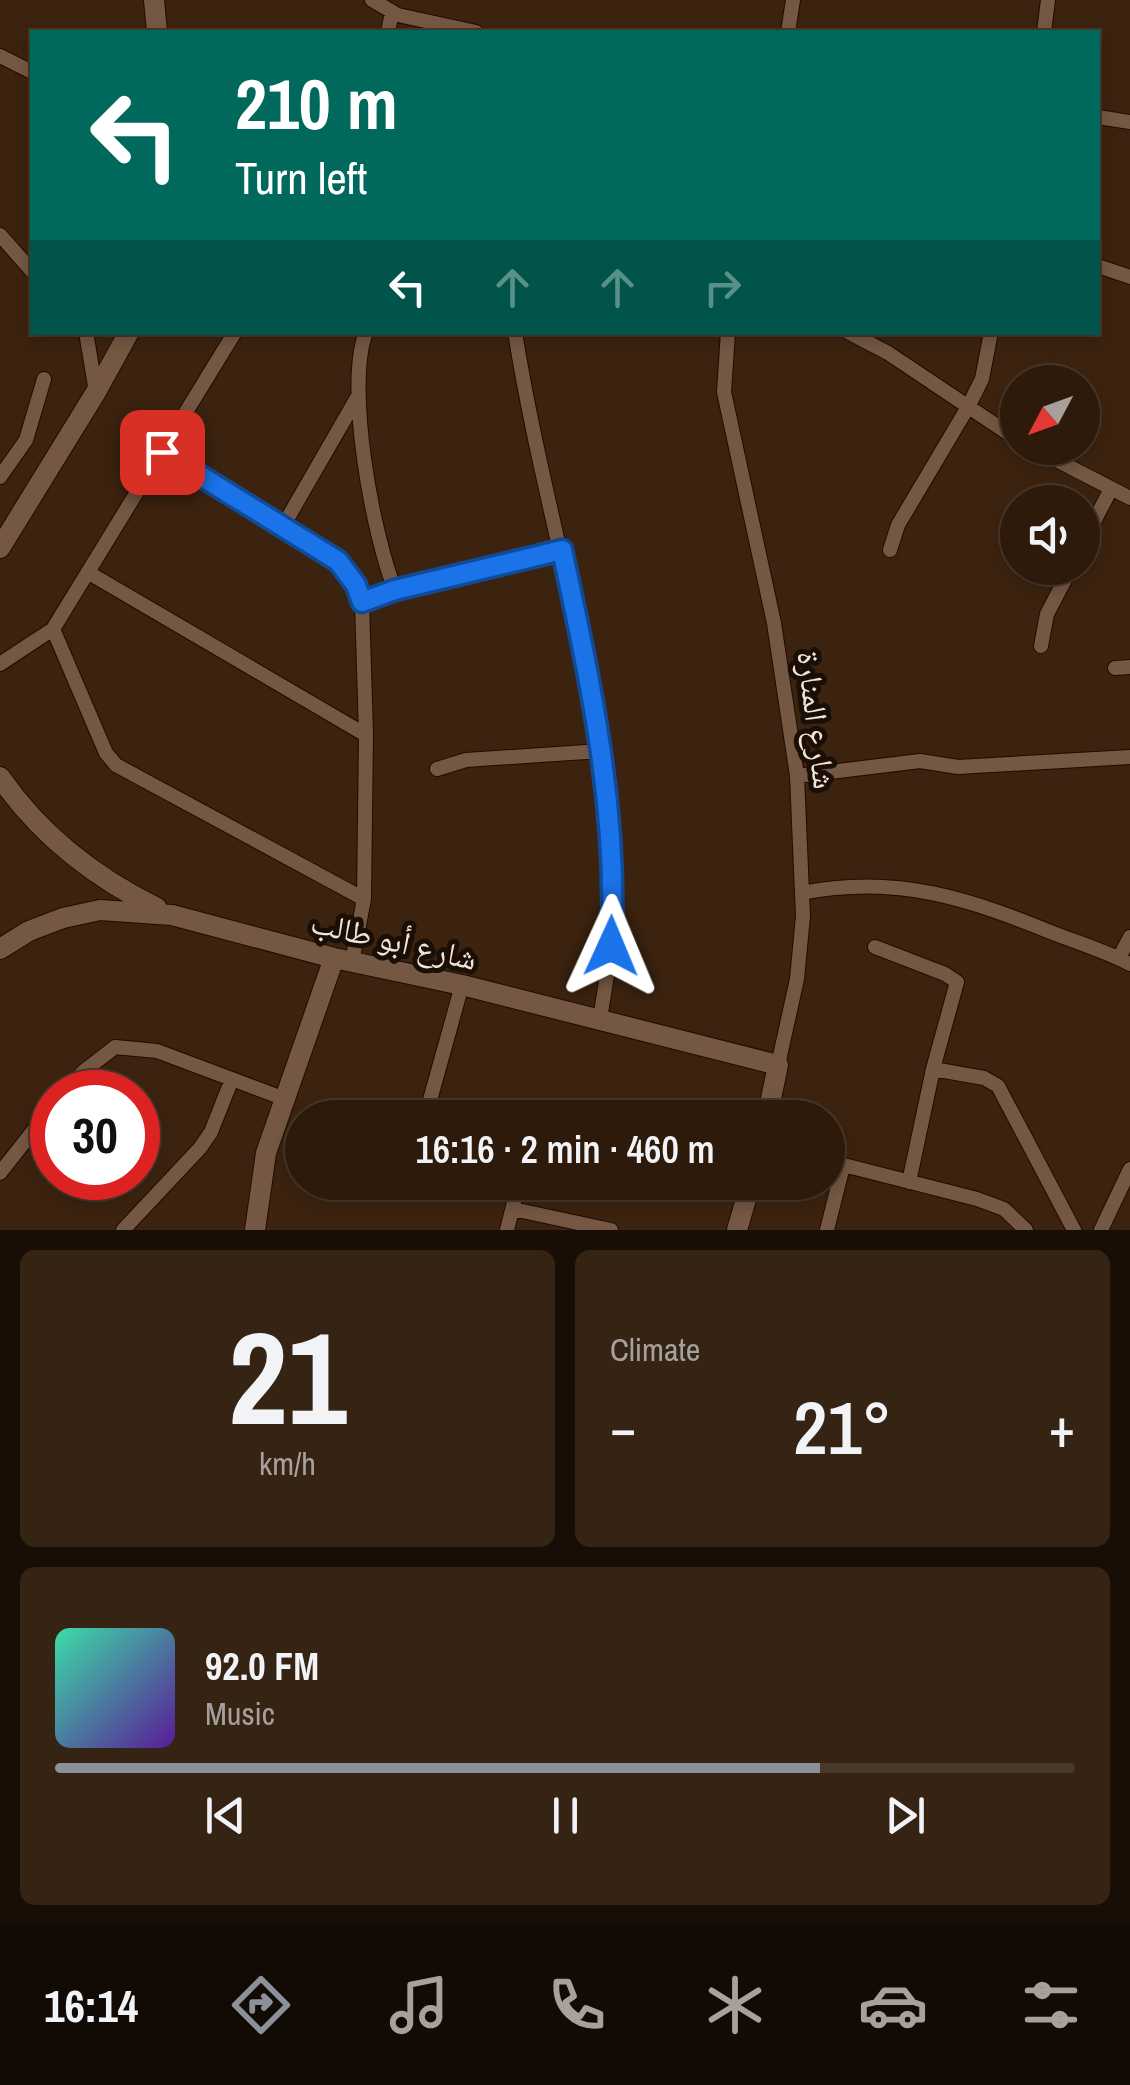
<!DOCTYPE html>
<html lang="en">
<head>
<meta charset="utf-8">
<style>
  body { margin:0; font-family:"Archivo Narrow","Noto Naskh Arabic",sans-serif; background:#352314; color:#f1f3f6; height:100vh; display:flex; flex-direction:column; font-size:38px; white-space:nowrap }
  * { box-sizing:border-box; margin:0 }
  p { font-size:32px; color:#a7a19d }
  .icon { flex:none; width:55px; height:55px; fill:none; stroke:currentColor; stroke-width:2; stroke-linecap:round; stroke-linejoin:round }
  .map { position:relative; height:1230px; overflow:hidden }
  .panel { display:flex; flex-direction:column; gap:20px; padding:20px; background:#190e06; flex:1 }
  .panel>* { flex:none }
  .banner { position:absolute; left:30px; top:30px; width:1070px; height:305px; border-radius:0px; box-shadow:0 5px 15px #0003,0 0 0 2px #48382c; background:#00695c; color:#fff; overflow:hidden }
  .needle { width:65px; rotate:229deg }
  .controls { position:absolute; left:1000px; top:365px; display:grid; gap:20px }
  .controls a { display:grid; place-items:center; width:100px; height:100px; border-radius:50%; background:#2d1a0b; box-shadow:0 5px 15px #0003,0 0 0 2px #48382c; font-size:50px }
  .speed { position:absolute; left:30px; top:1070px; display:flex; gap:20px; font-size:50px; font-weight:700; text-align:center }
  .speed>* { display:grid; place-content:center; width:130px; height:130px; border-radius:50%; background:#2d1a0b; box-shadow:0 5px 15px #0003,0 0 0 2px #48382c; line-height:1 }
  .speed .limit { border:15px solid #d22; background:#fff; color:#111 }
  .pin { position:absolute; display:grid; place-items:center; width:85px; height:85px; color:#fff; margin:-42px; border-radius:20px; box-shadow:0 5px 15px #0006 }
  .me { position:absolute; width:110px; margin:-55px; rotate:1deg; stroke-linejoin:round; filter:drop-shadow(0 0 8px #0008) }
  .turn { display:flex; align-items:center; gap:35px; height:210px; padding:0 40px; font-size:45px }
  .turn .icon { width:130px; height:130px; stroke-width:2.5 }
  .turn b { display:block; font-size:70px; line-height:85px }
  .lanes { display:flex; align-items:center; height:95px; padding:0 40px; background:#0003; justify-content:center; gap:50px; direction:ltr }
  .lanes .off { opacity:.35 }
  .big { font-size:75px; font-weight:600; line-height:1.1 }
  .panel .tile { flex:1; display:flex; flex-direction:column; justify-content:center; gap:15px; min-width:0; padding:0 35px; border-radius:15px; background:#352314 }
  .panel .dial { align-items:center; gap:0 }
  .dial b { font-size:130px; line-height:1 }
  .song { display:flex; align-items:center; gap:30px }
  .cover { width:120px; height:120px; border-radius:15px; background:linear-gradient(135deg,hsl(160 70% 55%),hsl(270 70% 35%)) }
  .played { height:10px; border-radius:5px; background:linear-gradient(90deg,#8c9099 75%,#48382c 75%) }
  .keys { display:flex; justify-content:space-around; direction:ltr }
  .heat { display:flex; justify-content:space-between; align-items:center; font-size:55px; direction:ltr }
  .panel .tiles { flex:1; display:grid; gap:20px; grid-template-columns:1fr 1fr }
  .tile:last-child { grid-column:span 2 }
  .trip { position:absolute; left:285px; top:1100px; width:560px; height:100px; border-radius:50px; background:#2d1a0b; box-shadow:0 5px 15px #0003,0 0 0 2px #48382c; font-weight:600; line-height:100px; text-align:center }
  .dock { display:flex; height:160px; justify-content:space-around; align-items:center; background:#120a04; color:#a7a19d }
  .dock .icon { width:70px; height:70px }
  .dock .on { color:#8c9099 }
  .dock b { font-size:45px; color:#f1f3f6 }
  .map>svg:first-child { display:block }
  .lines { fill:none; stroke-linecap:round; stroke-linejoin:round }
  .street-casing { stroke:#220b00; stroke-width:16 }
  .secondary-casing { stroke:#220b00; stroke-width:22 }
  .street { stroke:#745843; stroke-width:14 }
  .secondary { stroke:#745843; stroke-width:20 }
  .route-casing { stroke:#114b97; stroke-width:25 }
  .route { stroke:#1a73e8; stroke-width:18 }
  .labels { text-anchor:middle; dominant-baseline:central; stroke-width:10; stroke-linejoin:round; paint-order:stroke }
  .street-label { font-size:32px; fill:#f4e3d7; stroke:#1a0f07 }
</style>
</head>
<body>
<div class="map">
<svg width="1130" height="1230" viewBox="0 0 1130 1230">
  <rect width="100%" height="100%" fill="#3c230f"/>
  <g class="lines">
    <g class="street-casing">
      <path id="street" d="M372,0L398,15L476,32
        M388,32L392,12
        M788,32L793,0
        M1044,32L1048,0
        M0,56L32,72
        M1098,117L1130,122
        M0,235L32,271
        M1098,266L1130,277
        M86,332L96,392
        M366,332C345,387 373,535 395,590
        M515,332C546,529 615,719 612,920C612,953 605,986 600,1019
        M728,332L724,392L774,623L797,776L803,916L797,979L778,1065
        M848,332L888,353L1018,440
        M1033,448L1130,498
        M161,452L338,561L356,585L362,602L366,735L364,899L352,962
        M0,477L26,440L44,379
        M282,528L358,396
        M1082,544L1111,489
        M890,550L898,525L968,407L982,379L991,332
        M89,573L366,735
        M362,602L395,590L561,550
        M53,629L106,753L116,765L364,899
        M1041,646L1047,614L1071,568
        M0,664L53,629L235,332
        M1115,668L1130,667
        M437,769L466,760L601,751
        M797,776L920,761L958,767L1130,757
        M802,893C898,874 970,899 1058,935C1082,944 1107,952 1130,964
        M875,947L945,974L957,982L933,1069
        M1119,958L1130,937
        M65,1092L84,1071L115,1047L157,1051L285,1099
        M425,1118L462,985
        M828,1161L977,1199L1004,1209L1026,1230
        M0,1173L52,1107
        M909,1182L933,1069L984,1078L998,1086L1074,1230
        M405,1188L406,1182
        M513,1209L611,1230
        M123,1230L200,1148L211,1132L232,1079
        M507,1230L519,1182
        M827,1230L843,1166
        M1101,1230L1130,1169"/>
    </g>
    <g class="secondary-casing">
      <path id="secondary" d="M154,0L157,32
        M0,548L96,392L129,332
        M0,777C40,835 94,877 157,908
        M0,949L29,931L63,918L100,910L172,915L334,958L462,985L778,1065L767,1118
        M255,1230L266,1153L334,958
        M737,1230L751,1182"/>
    </g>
    <use href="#street" class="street"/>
    <use href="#secondary" class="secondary"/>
  </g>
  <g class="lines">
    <g class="route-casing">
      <path id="route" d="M162,452L338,561L356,585L362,602L395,590L562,550C590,680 619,812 611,946"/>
    </g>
    <use href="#route" class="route"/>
  </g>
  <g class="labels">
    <g class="street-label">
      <text transform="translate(817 720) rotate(83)">شارع المنارة</text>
      <text transform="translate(394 940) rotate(13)">شارع أبو طالب</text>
    </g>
  </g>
</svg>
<div class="controls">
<a><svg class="needle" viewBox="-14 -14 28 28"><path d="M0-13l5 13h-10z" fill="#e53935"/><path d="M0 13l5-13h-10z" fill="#a7a19d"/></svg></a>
<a><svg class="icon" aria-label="sound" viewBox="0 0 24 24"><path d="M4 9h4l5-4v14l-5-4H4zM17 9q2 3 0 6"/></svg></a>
</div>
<div class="speed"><div class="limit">30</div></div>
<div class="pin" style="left:162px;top:452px;background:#d93025"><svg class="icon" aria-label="arrive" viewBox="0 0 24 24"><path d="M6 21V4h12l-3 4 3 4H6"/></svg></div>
<svg class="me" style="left:611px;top:946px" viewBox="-20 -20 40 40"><path d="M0-17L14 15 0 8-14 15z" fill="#1a73e8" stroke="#fff" stroke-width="4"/></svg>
<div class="trip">16:16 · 2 min · 460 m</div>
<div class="banner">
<div class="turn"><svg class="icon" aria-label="left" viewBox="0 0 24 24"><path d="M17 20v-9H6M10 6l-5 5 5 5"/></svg><div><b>210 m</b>Turn left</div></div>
<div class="lanes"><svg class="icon" aria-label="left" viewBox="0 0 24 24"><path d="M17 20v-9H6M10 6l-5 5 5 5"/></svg><svg class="icon off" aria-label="ahead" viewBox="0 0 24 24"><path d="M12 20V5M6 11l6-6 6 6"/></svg><svg class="icon off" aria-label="ahead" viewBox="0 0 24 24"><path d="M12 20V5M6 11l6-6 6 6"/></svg><svg class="icon off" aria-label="right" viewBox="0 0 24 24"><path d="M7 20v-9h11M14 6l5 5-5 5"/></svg></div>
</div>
</div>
<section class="panel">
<div class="tiles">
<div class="tile dial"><b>21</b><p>km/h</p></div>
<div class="tile"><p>Climate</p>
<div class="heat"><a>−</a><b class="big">21°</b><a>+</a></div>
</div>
<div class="tile">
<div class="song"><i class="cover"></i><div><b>92.0 FM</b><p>Music</p></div></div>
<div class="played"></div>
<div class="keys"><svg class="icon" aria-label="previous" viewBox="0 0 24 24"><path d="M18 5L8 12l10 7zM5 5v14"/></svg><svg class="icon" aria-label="pause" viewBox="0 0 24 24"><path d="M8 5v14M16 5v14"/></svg><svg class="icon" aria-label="next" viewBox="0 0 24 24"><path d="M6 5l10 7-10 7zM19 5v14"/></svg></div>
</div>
</div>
</section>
<nav class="dock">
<b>16:14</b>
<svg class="icon on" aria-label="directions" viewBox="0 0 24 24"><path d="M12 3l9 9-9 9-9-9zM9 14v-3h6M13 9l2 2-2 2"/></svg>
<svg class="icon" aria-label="music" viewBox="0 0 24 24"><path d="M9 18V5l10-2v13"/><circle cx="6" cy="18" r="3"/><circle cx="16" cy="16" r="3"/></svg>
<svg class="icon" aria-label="phone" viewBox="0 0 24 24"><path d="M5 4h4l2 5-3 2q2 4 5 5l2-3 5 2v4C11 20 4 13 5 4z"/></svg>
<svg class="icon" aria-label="climate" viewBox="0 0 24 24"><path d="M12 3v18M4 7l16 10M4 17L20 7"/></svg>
<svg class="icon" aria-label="car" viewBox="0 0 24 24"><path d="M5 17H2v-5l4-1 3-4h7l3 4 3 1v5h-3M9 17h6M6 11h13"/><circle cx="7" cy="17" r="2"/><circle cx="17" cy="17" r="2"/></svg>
<svg class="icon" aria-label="filters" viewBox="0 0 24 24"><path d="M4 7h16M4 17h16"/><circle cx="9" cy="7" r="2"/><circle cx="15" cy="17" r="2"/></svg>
</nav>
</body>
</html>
